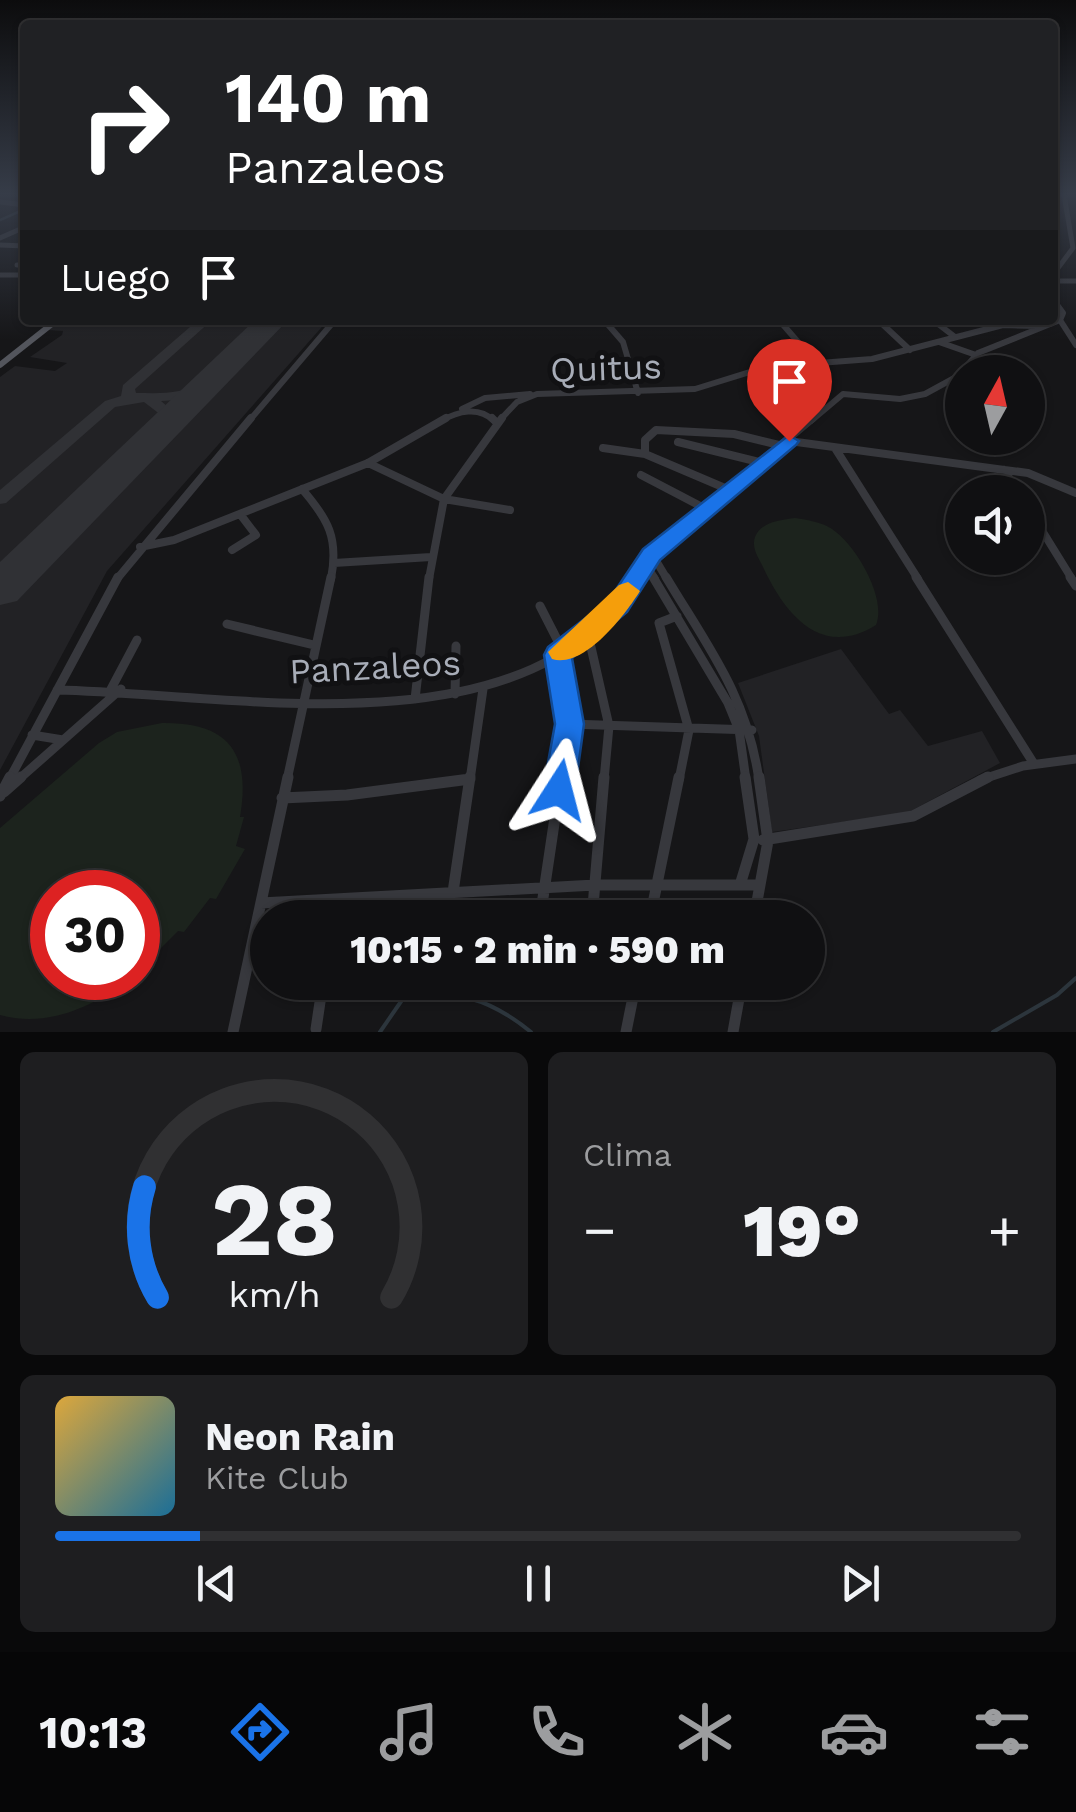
<!DOCTYPE html>
<html lang="es">
<head>
<meta charset="utf-8">
<style>
  body { margin:0; font-family:"Work Sans",sans-serif; background:#1e1e20; color:#f1f3f6; height:100vh; display:flex; flex-direction:column; font-size:38px; white-space:nowrap }
  * { box-sizing:border-box; margin:0 }
  p { font-size:32px; color:#9c9d9f }
  .icon { flex:none; width:55px; height:55px; fill:none; stroke:currentColor; stroke-width:2; stroke-linecap:round; stroke-linejoin:round }
  .map { position:relative; height:1032px; overflow:hidden }
  .side { display:flex; flex-direction:column; gap:20px; padding:20px; background:#09090a; flex:1 }
  .side>* { flex:none }
  .banner { position:absolute; left:20px; top:20px; width:1038px; height:305px; border-radius:10px; box-shadow:0 2px 8px #0004,0 0 0 2px #303032; background:#202124; color:#fff; overflow:hidden }
  .needle { width:65px; rotate:8deg }
  .tools { position:absolute; left:945px; top:355px; display:grid; gap:20px }
  .tools a { display:grid; place-items:center; width:100px; height:100px; border-radius:50%; background:#101012; box-shadow:0 2px 8px #0004,0 0 0 2px #303032; font-size:50px }
  .speed { position:absolute; left:30px; top:870px; display:flex; gap:20px; font-size:50px; font-weight:700; text-align:center }
  .speed>* { display:grid; place-content:center; width:130px; height:130px; border-radius:50%; background:#101012; box-shadow:0 2px 8px #0004,0 0 0 2px #303032; line-height:1 }
  .speed .limit { border:15px solid #d22; background:#fff; color:#111 }
  .pin { position:absolute; display:grid; place-items:center; width:85px; height:85px; color:#fff; margin:-102px -42px; border-radius:50% 50% 50% 0; rotate:-45deg; box-shadow:0 0 10px #0007 }
  .pin .icon { rotate:45deg }
  .me { position:absolute; width:110px; margin:-55px; rotate:9deg; stroke-linejoin:round; filter:drop-shadow(0 0 8px #0008) }
  .turn { display:flex; align-items:center; gap:35px; height:210px; padding:0 40px; font-size:45px }
  .turn .icon { width:130px; height:130px; stroke-width:2.5 }
  .turn b { display:block; font-size:70px; line-height:85px }
  .then { display:flex; align-items:center; height:95px; padding:0 40px; background:#0003; gap:20px; font-size:38px }
  .big { font-size:75px; font-weight:800; line-height:1.1 }
  .side .tile { flex:1; display:flex; flex-direction:column; justify-content:center; gap:15px; min-width:0; padding:0 35px; border-radius:15px; background:#1e1e20 }
  .side .dial { align-items:center; gap:0 }
  .dial svg { height:260px; overflow:visible; fill:none; stroke:#303032; stroke-width:7; stroke-linecap:round; text-anchor:middle }
  .dial text { fill:#f1f3f6; stroke:none }
  .song { display:flex; align-items:center; gap:30px }
  .cover { width:120px; height:120px; border-radius:15px; background:linear-gradient(135deg,hsl(40 70% 55%),hsl(200 70% 35%)) }
  .played { height:10px; border-radius:5px; background:linear-gradient(90deg,#1a73e8 15%,#303032 15%) }
  .keys { display:flex; justify-content:space-around; direction:ltr }
  .heat { display:flex; justify-content:space-between; align-items:center; font-size:55px; direction:ltr }
  .side .tiles { flex:1; display:grid; gap:20px; grid-template-columns:1fr 1fr }
  .tile:last-child { grid-column:span 2 }
  .trip { position:absolute; left:250px; top:900px; width:575px; height:100px; border-radius:50px; background:#101012; box-shadow:0 2px 8px #0004,0 0 0 2px #303032; font-weight:800; line-height:100px; text-align:center }
  .menu { display:flex; height:160px; justify-content:space-around; align-items:center; background:#060607; color:#9c9d9f }
  .menu .icon { width:70px; height:70px }
  .menu .current { color:#1a73e8 }
  .menu b { font-size:45px; color:#f1f3f6 }
  .map>svg:first-child { display:block }
  .built { fill:#222225 }
  .green { fill:#1c231d }
  .lines { fill:none; stroke-linecap:round; stroke-linejoin:round }
  .stream-far1 { stroke:#2c353c; stroke-width:2.5 }
  .stream { stroke:#2c353c; stroke-width:4 }
  .taxiway { fill:#303135; fill-rule:evenodd }
  .runway { fill:#303135; fill-rule:evenodd }
  .minor-far4 { stroke:#37383d; stroke-width:5 }
  .minor-far3 { stroke:#37383d; stroke-width:6 }
  .minor-far2 { stroke:#37383d; stroke-width:8 }
  .minor-far1 { stroke:#37383d; stroke-width:9 }
  .minor { stroke:#37383d; stroke-width:11 }
  .major { stroke:#53555c; stroke-width:6 }
  .route { fill:#1a73e8; stroke:#114b97; stroke-width:2.5 }
  .slow { fill:#f59e0b }
  .labels { text-anchor:middle; dominant-baseline:central; stroke-width:10; stroke-linejoin:round; paint-order:stroke }
  .street-label { font-size:35px; fill:#a8adb8; stroke:#111113 }
</style>
</head>
<body>
<div class="map">
<svg width="1076" height="1032" viewBox="0 0 1076 1032">
  <rect width="100%" height="100%" fill="#161618"/>
  <path class="built" d="M59,320H328L107,571L0,770V377L15,366L55,371L67,363L30,357L62,335L63,331L47,330Z
    M841,649L889,714L900,710L928,746L982,731L1000,763L907,813L772,832L759,736L738,683Z"/>
  <path class="green" d="M795,518C808,520 821,522 832,529C856,545 887,598 876,625C820,660 784,612 763,567C759,558 751,548 755,537C761,522 780,520 795,518Z
    M162,723C229,722 251,753 240,817H244L236,846L245,849L216,899L210,898L184,932L178,931L138,971V892H52V978H130C94,1007 47,1028 0,1015V828L99,743L117,732Z"/>
  <g class="lines">
    <path class="stream-far1" d="M0,220L25,209"/>
    <path class="stream" d="M380,1032L402,1000C455,988 489,998 531,1032
      M993,1032L1057,995L1076,978"/>
    <path class="taxiway" d="M198,320H212L135,389L136,393C150,393 165,394 179,391C193,388 204,376 218,377L220,380C203,395 184,400 161,401L176,414L164,436L159,438L151,433L161,415L144,402L115,407L6,503L0,504V490L105,401L121,396L123,385Z
      M256,320H268L264,337L259,338L253,334Z"/>
    <path class="runway" d="M255,320H288L17,601L0,605V562Z"/>
    <path class="minor-far4" d="M19,195L25,196
      M0,202L25,205
      M0,238L25,227
      M0,245L25,246
      M17,265H25
      M0,275H25
      M1052,276L1073,248L1064,195
      M21,281H25
      M1052,281H1076"/>
    <path class="minor-far3" d="M604,320L623,342L638,393
      M779,320L817,364
      M878,320L910,350
      M933,320L955,337
      M1060,320L1076,345
      M939,342L976,355
      M462,409L485,398L530,394
      M249,421L335,320
      M441,421C458,411 479,406 494,421
      M499,421L517,402L537,394L695,389L766,367L872,359L1003,325L1037,326
      M811,421L843,394L900,399L925,394L958,376L978,353L1060,320L1063,313L1052,298"/>
    <path class="minor-far2" d="M492,418L497,423
      M789,441L1028,473L1076,493
      M678,442L763,463
      M603,448L645,454
      M835,448L918,579
      M368,463L444,499L510,510
      M1004,470L1018,492
      M641,475L708,510
      M302,489C328,519 339,538 331,579
      M732,491L645,454V440L656,430L734,434L783,446
      M1028,508L1072,579
      M140,547L174,540L368,463L446,418
      M232,550L256,535L240,514
      M652,554L667,579
      M334,563L431,557
      M645,563L655,579
      M117,579L251,418
      M429,579L444,499L502,418
      M632,579L676,533L813,418"/>
    <path class="minor-far1" d="M653,577L728,703L739,730L746,780
      M666,577C708,647 747,696 759,780
      M916,577L1034,764
      M1070,577L1076,586
      M540,606L563,651
      M677,616L659,623L689,730L679,780
      M227,624L314,645
      M588,634L609,726L604,780
      M557,655L569,724L561,780
      M111,689L137,640
      M57,690C213,693 466,743 592,631C609,616 621,595 634,577
      M455,694L456,646
      M415,699L429,577
      M569,724L752,730
      M32,735L63,740
      M9,780L118,577
      M18,780L121,689
      M287,780L331,577
      M465,780L470,779
      M470,780L483,689
      M980,780L1023,766L1076,759"/>
    <path class="minor" d="M4,792L21,777
      M0,796L10,777
      M282,798L347,795L470,779
      M763,840L913,816L988,777
      M740,885L754,839L745,777
      M453,892L470,777
      M261,903L595,885H759
      M333,918L336,899
      M540,918L561,777
      M592,918L604,777
      M650,918L679,777
      M754,918L768,841L759,777
      M316,1029L323,982
      M233,1032L288,777
      M626,1032L636,982
      M733,1032L742,982"/>
    <path class="major" d="M0,365L57,320"/>
  </g>
  <linearGradient id="sky" x2="0" y2="1"><stop stop-color="#0c0c0d"/><stop offset="0.57" stop-color="#363c48"/><stop offset="1" stop-color="#363c48" stop-opacity="0"/></linearGradient>
  <rect width="1076" height="340" fill="url(#sky)"/>
  <path class="route" d="M789,435L799,441L796,445L660,560L627,612L572,658L584,724L575,790L570,799L559,803L548,799L543,790L555,724L544,655L548,647L609,600L643,549Z"/>
  <path class="slow" d="M628,582L640,591C625,615 584,669 552,659L548,652L619,585Z"/>
  <g class="labels">
    <g class="street-label">
      <text transform="translate(606 368) rotate(-2)">Quitus</text>
      <text transform="translate(375 667) rotate(-3)">Panzaleos</text>
    </g>
  </g>
</svg>
<div class="tools">
<a><svg class="needle" viewBox="-14 -14 28 28"><path d="M0-13l5 13h-10z" fill="#e53935"/><path d="M0 13l5-13h-10z" fill="#9c9d9f"/></svg></a>
<a><svg class="icon" aria-label="sound" viewBox="0 0 24 24"><path d="M4 9h4l5-4v14l-5-4H4zM17 9q2 3 0 6"/></svg></a>
</div>
<div class="speed"><div class="limit">30</div></div>
<div class="pin" style="left:789px;top:441px;background:#d93025"><svg class="icon" aria-label="arrive" viewBox="0 0 24 24"><path d="M6 21V4h12l-3 4 3 4H6"/></svg></div>
<svg class="me" style="left:559px;top:790px" viewBox="-20 -20 40 40"><path d="M0-17L14 15 0 8-14 15z" fill="#1a73e8" stroke="#fff" stroke-width="4"/></svg>
<div class="trip">10:15 · 2 min · 590 m</div>
<div class="banner">
<div class="turn"><svg class="icon" aria-label="right" viewBox="0 0 24 24"><path d="M7 20v-9h11M14 6l5 5-5 5"/></svg><div><b>140 m</b>Panzaleos</div></div>
<div class="then">Luego<svg class="icon" aria-label="arrive" viewBox="0 0 24 24"><path d="M6 21V4h12l-3 4 3 4H6"/></svg></div>
</div>
</div>
<section class="side">
<div class="tiles">
<div class="tile dial"><svg viewBox="0 0 100 80">
<path d="M14 69A42 42 0 1 1 86 69"/>
<path d="M14 69A42 42 0 0 1 10 35" stroke="#1a73e8"/>
<text x="50" y="56" font-size="32" font-weight="700">28</text>
<text x="50" y="72" font-size="11">km/h</text>
</svg></div>
<div class="tile"><p>Clima</p>
<div class="heat"><a>−</a><b class="big">19°</b><a>+</a></div>
</div>
<div class="tile">
<div class="song"><i class="cover"></i><div><b>Neon Rain</b><p>Kite Club</p></div></div>
<div class="played"></div>
<div class="keys"><svg class="icon" aria-label="previous" viewBox="0 0 24 24"><path d="M18 5L8 12l10 7zM5 5v14"/></svg><svg class="icon" aria-label="pause" viewBox="0 0 24 24"><path d="M8 5v14M16 5v14"/></svg><svg class="icon" aria-label="next" viewBox="0 0 24 24"><path d="M6 5l10 7-10 7zM19 5v14"/></svg></div>
</div>
</div>
</section>
<nav class="menu">
<b>10:13</b>
<svg class="icon current" aria-label="directions" viewBox="0 0 24 24"><path d="M12 3l9 9-9 9-9-9zM9 14v-3h6M13 9l2 2-2 2"/></svg>
<svg class="icon" aria-label="music" viewBox="0 0 24 24"><path d="M9 18V5l10-2v13"/><circle cx="6" cy="18" r="3"/><circle cx="16" cy="16" r="3"/></svg>
<svg class="icon" aria-label="phone" viewBox="0 0 24 24"><path d="M5 4h4l2 5-3 2q2 4 5 5l2-3 5 2v4C11 20 4 13 5 4z"/></svg>
<svg class="icon" aria-label="climate" viewBox="0 0 24 24"><path d="M12 3v18M4 7l16 10M4 17L20 7"/></svg>
<svg class="icon" aria-label="car" viewBox="0 0 24 24"><path d="M5 17H2v-5l4-1 3-4h7l3 4 3 1v5h-3M9 17h6M6 11h13"/><circle cx="7" cy="17" r="2"/><circle cx="17" cy="17" r="2"/></svg>
<svg class="icon" aria-label="filters" viewBox="0 0 24 24"><path d="M4 7h16M4 17h16"/><circle cx="9" cy="7" r="2"/><circle cx="15" cy="17" r="2"/></svg>
</nav>
</body>
</html>
